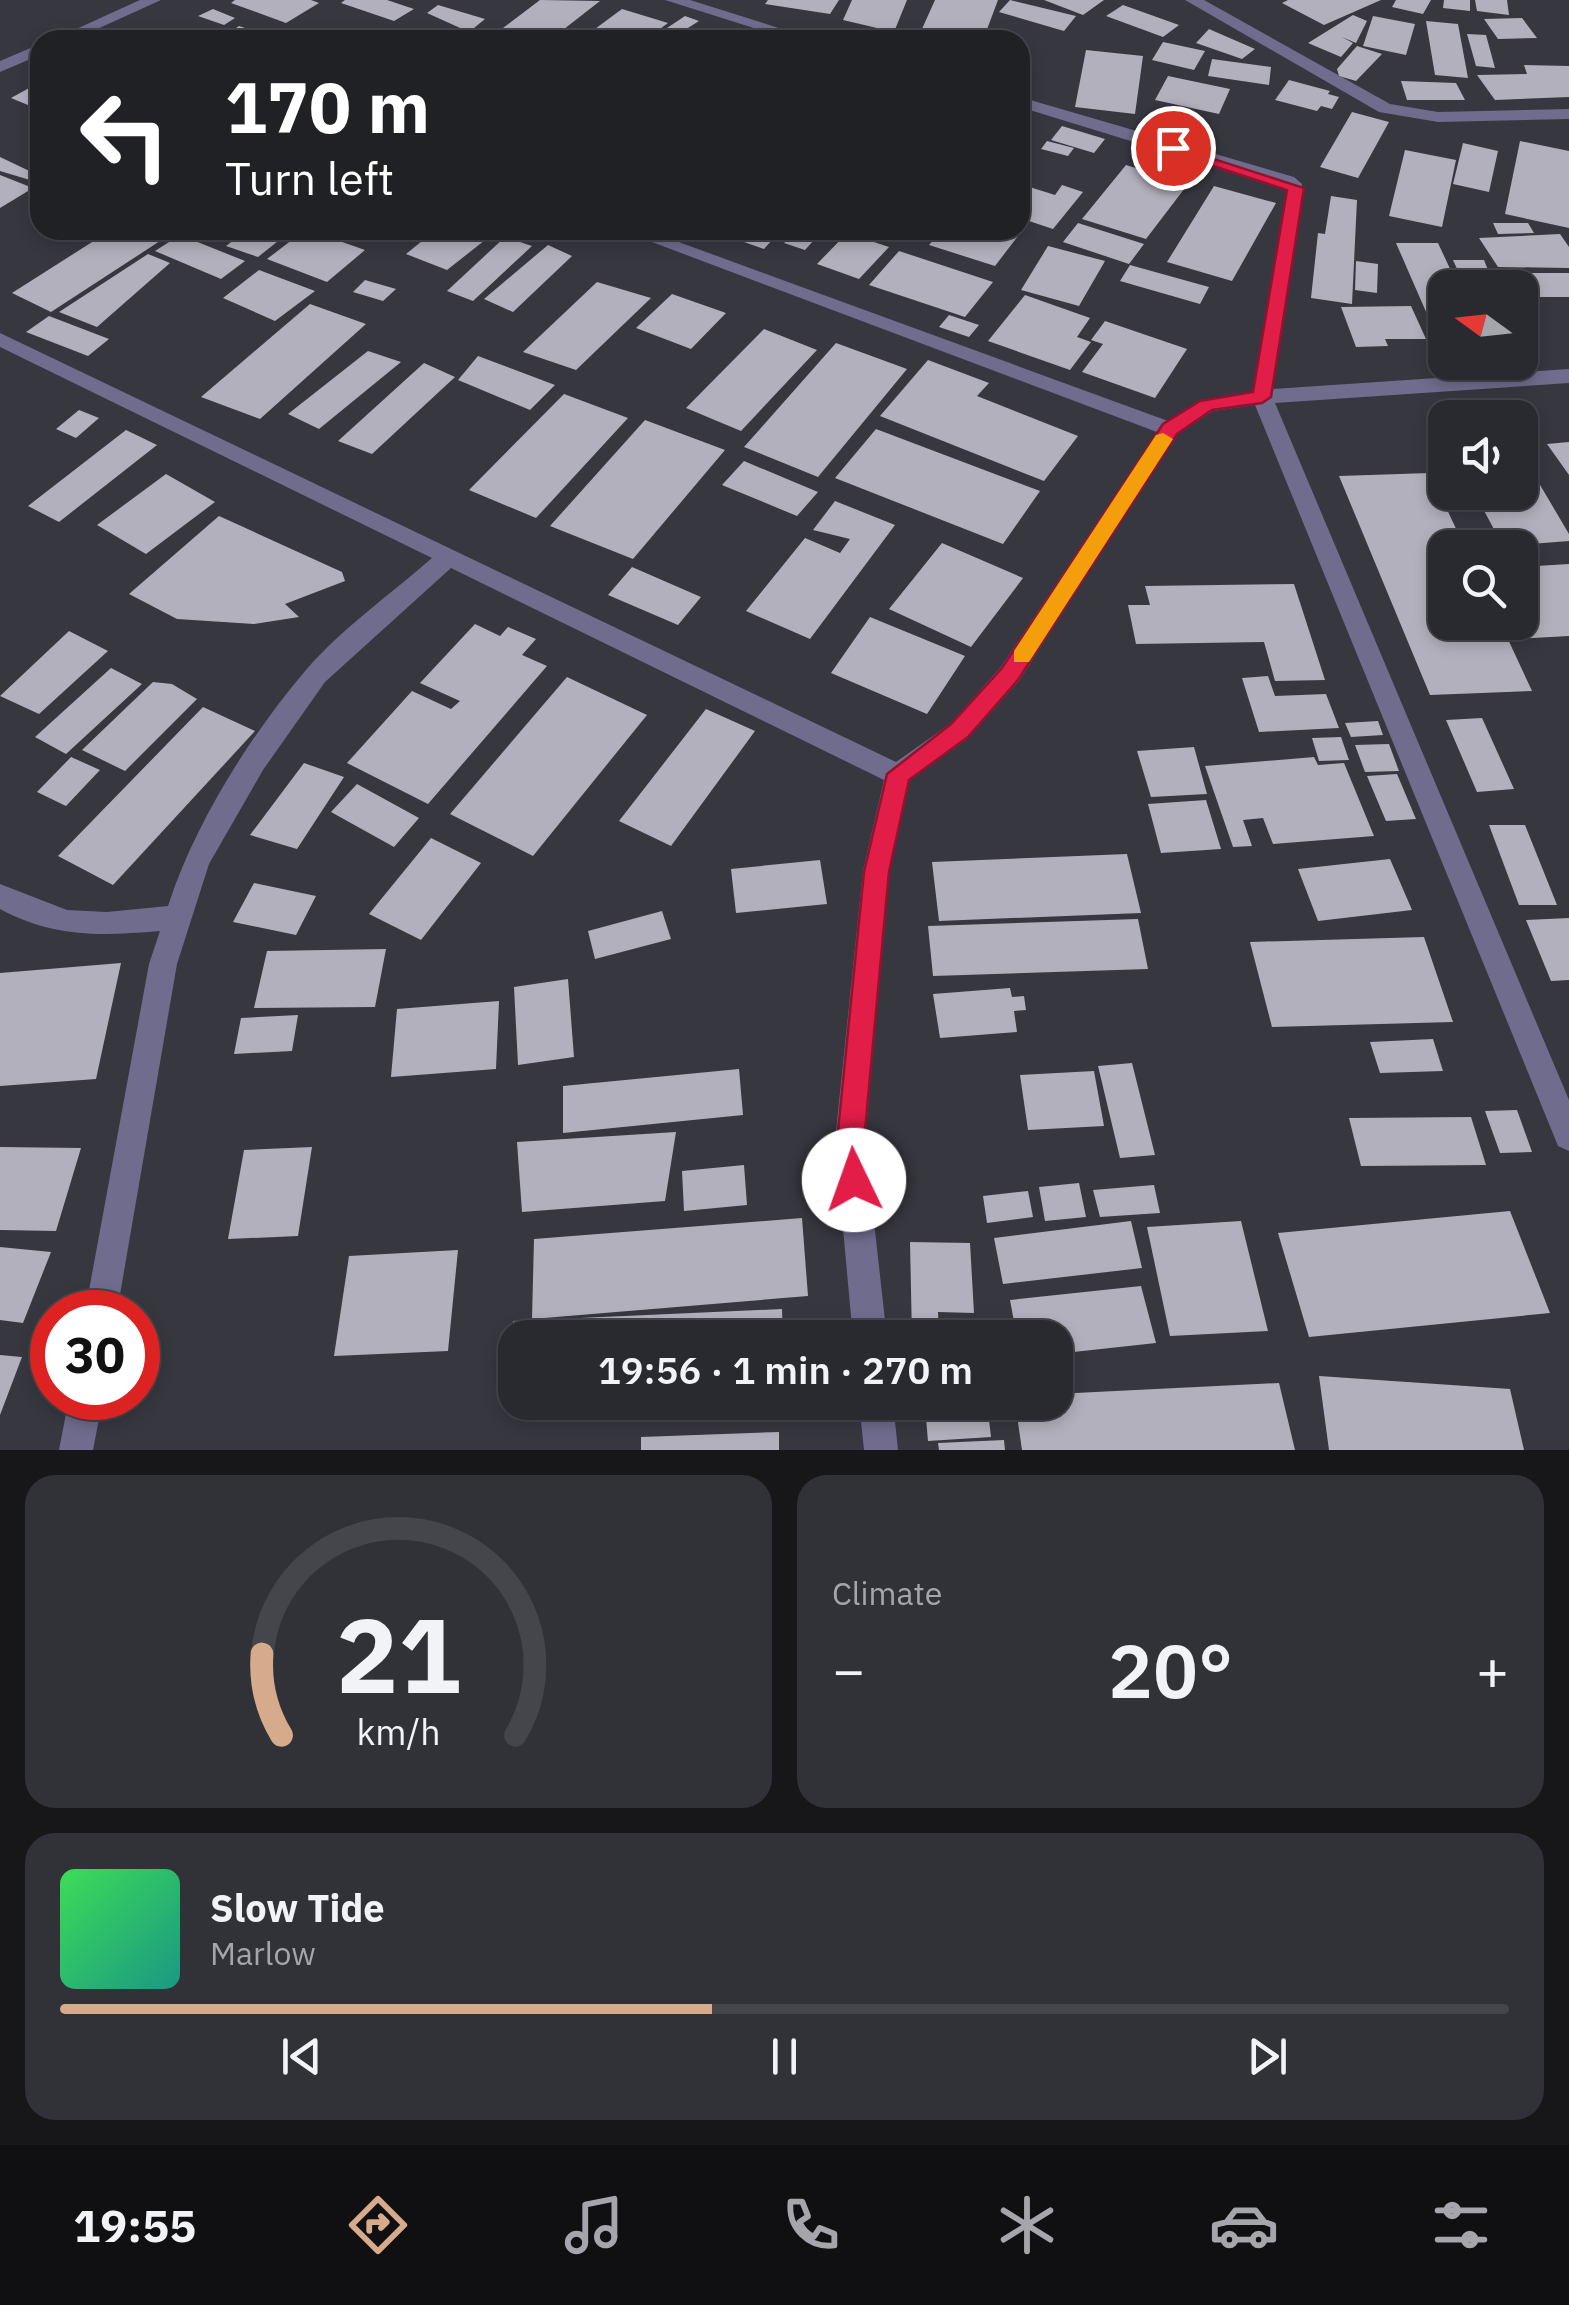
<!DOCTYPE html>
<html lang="en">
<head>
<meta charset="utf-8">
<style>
  body { margin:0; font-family:"IBM Plex Sans",sans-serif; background:#313138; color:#f1f3f6; height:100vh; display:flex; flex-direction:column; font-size:38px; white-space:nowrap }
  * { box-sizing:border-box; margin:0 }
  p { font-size:32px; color:#a5a6ab }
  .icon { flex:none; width:55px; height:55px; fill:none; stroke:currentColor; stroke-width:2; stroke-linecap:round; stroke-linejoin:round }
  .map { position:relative; height:1450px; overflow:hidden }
  .details { display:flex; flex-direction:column; gap:25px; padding:25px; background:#17171a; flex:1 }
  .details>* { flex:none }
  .guide { position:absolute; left:30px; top:30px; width:1000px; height:210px; border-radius:30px; box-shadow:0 5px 15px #0003,0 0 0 2px #45454c; background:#202124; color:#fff; overflow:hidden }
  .needle { width:65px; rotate:285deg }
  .fabs { position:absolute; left:1428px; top:270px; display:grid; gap:20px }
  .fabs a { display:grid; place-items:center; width:110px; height:110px; border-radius:20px; background:#292930; box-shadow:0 5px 15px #0003,0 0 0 2px #45454c; font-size:50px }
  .speed { position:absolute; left:30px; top:1290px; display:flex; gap:20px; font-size:50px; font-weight:700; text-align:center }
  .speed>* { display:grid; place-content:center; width:130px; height:130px; border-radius:50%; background:#292930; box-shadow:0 5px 15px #0003,0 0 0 2px #45454c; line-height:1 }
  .speed .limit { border:15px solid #d22; background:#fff; color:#111 }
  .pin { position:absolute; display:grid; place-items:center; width:85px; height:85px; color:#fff; margin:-42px; border:5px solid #fff; border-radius:50%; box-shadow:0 2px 10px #0007 }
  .me { position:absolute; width:110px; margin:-55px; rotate:357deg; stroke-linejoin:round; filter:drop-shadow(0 0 8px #0008) }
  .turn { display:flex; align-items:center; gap:35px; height:210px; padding:0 30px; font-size:45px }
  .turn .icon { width:130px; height:130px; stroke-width:2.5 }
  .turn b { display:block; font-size:70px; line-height:85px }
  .big { font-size:75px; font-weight:600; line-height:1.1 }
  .details .tile { flex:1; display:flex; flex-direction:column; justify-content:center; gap:15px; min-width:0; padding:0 35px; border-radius:30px; background:#313138 }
  .details .dial { align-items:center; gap:0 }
  .dial svg { height:260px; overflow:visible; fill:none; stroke:#45454c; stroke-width:7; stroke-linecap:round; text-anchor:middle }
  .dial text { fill:#f1f3f6; stroke:none }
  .song { display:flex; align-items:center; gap:30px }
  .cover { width:120px; height:120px; border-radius:15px; background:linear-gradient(135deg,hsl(130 70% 55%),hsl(170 70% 35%)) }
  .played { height:10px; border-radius:5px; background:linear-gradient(90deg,#d6ab8b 45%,#45454c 45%) }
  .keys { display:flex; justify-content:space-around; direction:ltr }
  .heat { display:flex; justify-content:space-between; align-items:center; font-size:55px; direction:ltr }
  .details .tiles { flex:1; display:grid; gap:25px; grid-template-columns:1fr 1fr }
  .tile:last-child { grid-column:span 2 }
  .trip { position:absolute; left:498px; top:1320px; width:575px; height:100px; border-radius:30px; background:#292930; box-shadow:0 5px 15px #0003,0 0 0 2px #45454c; font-weight:600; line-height:100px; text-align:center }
  .dock { display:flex; height:160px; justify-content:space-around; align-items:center; background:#101013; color:#a5a6ab }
  .dock .icon { width:70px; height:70px }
  .dock .on { color:#d6ab8b }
  .dock b { font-size:45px; color:#f1f3f6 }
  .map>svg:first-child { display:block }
  .building { fill:#b1b0bc }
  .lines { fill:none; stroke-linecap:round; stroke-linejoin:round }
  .minor { fill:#6f6c8e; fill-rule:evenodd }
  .route { fill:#e11d48; stroke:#92132f; stroke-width:2.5 }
  .slow { fill:#f59e0b }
</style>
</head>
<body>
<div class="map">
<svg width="1569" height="1450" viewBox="0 0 1569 1450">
  <rect width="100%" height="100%" fill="#373740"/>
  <path class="building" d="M235,0H311L319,3L286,23L231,3Z
    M345,0H387L414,9L394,21L341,3Z
    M540,0L600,1L550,40H487Z
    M768,0H839L830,14L765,4Z
    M852,0H907L894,32L843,20Z
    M935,0H998L983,40H917Z
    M1010,0L1076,16L1064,31L999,12Z
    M1044,0H1104L1083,15Z
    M1288,0H1381L1324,25L1282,3Z
    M1396,0H1431L1423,14L1392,7Z
    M1444,0H1470V11L1443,8Z
    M1475,0H1507L1509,15L1477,11Z
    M438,5L485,19L469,32L427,13Z
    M1123,5L1179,25L1163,37L1106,16Z
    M213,9L235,18L224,25L198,16Z
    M622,9L668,23L645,40H580Z
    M1353,15L1367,21L1356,43L1342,37L1353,43L1341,57L1308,43Z
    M685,16L699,21L680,33L667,28Z
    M1373,16L1415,24L1406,55L1363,46Z
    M1522,18L1537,38L1498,39L1484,19Z
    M1426,21L1458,24L1468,78L1435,75Z
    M239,26L280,39V40H218Z
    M1209,29L1255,49L1242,59L1196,43Z
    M1467,34L1486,35L1495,68L1476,66Z
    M1163,42L1205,51L1194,70L1152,60Z
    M1357,46L1382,54L1356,81L1339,76L1337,69Z
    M1086,50L1143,56L1135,114L1075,107Z
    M1212,59L1271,67L1269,85L1208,76Z
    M1524,65L1569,66V97L1495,100L1477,75L1527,74Z
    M1168,76L1230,89L1219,114L1155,100Z
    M1289,80L1330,91L1328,94L1339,97L1332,109L1321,106L1317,111L1275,100Z
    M1401,81L1456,83L1465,100H1407Z
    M40,82V110L11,98Z
    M1352,112L1389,122L1358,178L1320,167Z
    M1062,126L1105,139L1094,153L1051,140Z
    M1047,141L1074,148L1068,156L1041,149Z
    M1520,141L1569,151V228L1505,214Z
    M1463,143L1498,151L1489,192L1453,184Z
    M1405,150L1456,160L1442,227L1389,216Z
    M0,157L40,176V183L0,171Z
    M1126,165L1188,184L1146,239L1082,219Z
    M0,175L33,188L0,208Z
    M1020,184L1055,195L1062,185L1083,192L1053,229L1020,218Z
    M1214,186L1276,203L1232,281L1167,262Z
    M1331,196L1357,200L1352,304L1311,298L1318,233L1325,234Z
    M1020,220L1028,223L995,266L929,245L942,230H1020Z
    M1078,223L1144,244L1129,264L1063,242Z
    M1493,223H1528L1534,233L1498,234Z
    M111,230H136L160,241L51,312L12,293Z
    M194,230H241L226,242Z
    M247,230H292L258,257L226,246Z
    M305,230H308L365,250L327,282L267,259Z
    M412,230H486L494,233L447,270L406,254L427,237Z
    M729,230H781L764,249L724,235Z
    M797,230H823L805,250L784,243Z
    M847,233L889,247L859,279L817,264Z
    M1560,234L1569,247V268L1498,267L1479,238Z
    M180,235L245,261L221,279L155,251Z
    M505,237L532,246L473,301L447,291Z
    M1396,243H1438L1459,288H1445V336L1437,337Z
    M548,245L572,256L513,312L484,299Z
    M1048,246L1105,261L1079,306L1021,290Z
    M899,251L993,282L965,317L869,285Z
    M148,254L170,263L97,327L59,312Z
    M1453,260H1484L1492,280H1462Z
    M1356,261L1378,264L1377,293L1355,290Z
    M1130,265L1209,287L1200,304L1120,281Z
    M259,270L315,291L275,321L223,298Z
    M1502,273H1569V297H1520V288H1509Z
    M365,280L396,289L383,301L353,292Z
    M597,282L651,298L576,370L523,352Z
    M672,294L726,313L691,349L636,328Z
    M1025,295L1090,318L1077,337L1091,342L1070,370L988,341Z
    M310,304L366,324L260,419L201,397Z
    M1411,306L1426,339H1385L1388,346L1356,347L1341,307Z
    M949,315L979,325L969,337L939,327Z
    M49,316L109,339L88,356L26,332Z
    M1105,321L1187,349L1155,398L1082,372L1103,344L1091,340Z
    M764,329L817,350L741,431L686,408Z
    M836,343L907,369L818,477L744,447Z
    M368,351L401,362L319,429L288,414Z
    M478,356L555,385L530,410L458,380Z
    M928,360L989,383L977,396L1078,436L1044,481L880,416Z
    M424,363L455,377L372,454L338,441Z
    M564,394L628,418L536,518L469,490Z
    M79,410L99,418L76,438L56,429Z
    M645,420L725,450L633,559L550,526Z
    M876,429L1040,491L1003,544L835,478Z
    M126,430L157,445L59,522L28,506Z
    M1569,442V475L1547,444Z
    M1520,451L1569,534V541L1503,546L1474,492H1520Z
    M744,461L818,492L797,516L722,485Z
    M1430,473L1465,548H1445V622H1500L1532,691L1430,695L1339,476Z
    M166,474L215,502L146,554L97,525Z
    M835,501L895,525L810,639L746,611L805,538L840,553L850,539L813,530Z
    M219,516L342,572L345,581L285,604L299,617L254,624L177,619L129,594Z
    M942,543L1023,578L971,647L889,609Z
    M1569,564V636L1517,639L1508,622H1520V567Z
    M632,567L701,597L678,625L608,595Z
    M1294,584L1325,680L1275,681L1264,642L1136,644L1128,605H1150L1145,586Z
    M870,617L965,656L927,714L831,673Z
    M475,624L500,636L508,627L536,639L522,655L547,666L428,804L347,763L412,691L451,709L460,701L420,683Z
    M69,631L108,651L39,714L0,696Z
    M111,668L142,684L66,754L35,737Z
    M1268,676L1275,696L1326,694L1339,728L1259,732L1242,678Z
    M567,677L647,715L533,856L450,814Z
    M153,682L172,684L197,699L125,771L82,750Z
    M203,707L255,731L113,885L58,856Z
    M706,709L755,731L671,846L619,821Z
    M1482,718L1514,789L1477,792L1446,720Z
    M1378,721L1383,735L1351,737L1345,723Z
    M1341,737L1349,760L1319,761L1312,738Z
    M1389,744L1399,771L1365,772L1355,745Z
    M1194,747L1207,794L1151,797L1137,751Z
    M71,757L100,770L66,806L37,792Z
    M1314,757L1318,765L1344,763L1374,836L1273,844L1263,818L1243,820L1252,846L1233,847L1205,766Z
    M304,763L344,777L297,849L250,835Z
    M1397,774L1416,819L1386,821L1367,776Z
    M357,784L419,818L394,847L331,812Z
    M1206,800L1221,849L1161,853L1148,804Z
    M1489,825H1525L1557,905H1519Z
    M431,838L481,863L421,940L369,914Z
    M1127,854L1141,913L939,921L932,862Z
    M1390,859L1412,910L1318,921L1298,869Z
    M820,860L827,904L736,913L731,869Z
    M254,883L316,896L296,935L233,922Z
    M662,911L671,939L595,959L588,931Z
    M1569,918V980L1551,981L1526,920Z
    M1138,919L1148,969L933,976L928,926Z
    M1424,937L1453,1022L1272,1027L1250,942Z
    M386,949L375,1007L254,1008L267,951Z
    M121,963L96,1079L0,1086V973Z
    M568,979L574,1057L518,1065L514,987Z
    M1010,988L1012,997L1024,996L1026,1010L1014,1011L1017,1032L940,1038L933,994Z
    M499,1001L496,1069L391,1077L397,1009Z
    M298,1015L292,1051L234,1054L241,1018Z
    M1433,1039L1443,1071L1380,1073L1370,1042Z
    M1132,1063L1155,1155L1120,1158L1098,1066Z
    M739,1069L743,1115L563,1133V1086Z
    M1094,1071L1104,1126L1028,1130L1020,1075Z
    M1517,1110L1532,1152L1500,1153L1485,1111Z
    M1471,1117L1486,1165L1361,1166L1349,1118Z
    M676,1132L665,1201L522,1212L517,1142Z
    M0,1147L81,1148L56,1231L0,1230Z
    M312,1147L298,1236L228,1239L244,1150Z
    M744,1165L747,1205L684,1211L682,1171Z
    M1079,1183L1086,1217L1045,1221L1039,1187Z
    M1154,1185L1160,1213L1100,1217L1093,1190Z
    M1028,1191L1033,1217L987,1223L983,1196Z
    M1510,1211L1550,1313L1309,1337L1278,1233Z
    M802,1218L808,1296L532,1319L534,1239Z
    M1131,1221L1142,1268L1003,1284L994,1238Z
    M1241,1221L1268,1331L1170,1336L1147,1227Z
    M910,1242L970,1243L974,1313L938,1312L939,1338H912Z
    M0,1247L51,1252L23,1323L0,1320Z
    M458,1250L448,1351L334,1356L349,1256Z
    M1141,1286L1156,1343L1055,1354V1338H1017L1010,1300Z
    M782,1309L783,1338H512L513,1321Z
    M512,1338L515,1399L508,1400Z
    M0,1355L22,1357L0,1415Z
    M1319,1376L1510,1389L1524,1450H1329Z
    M1279,1383L1295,1450H1022L1015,1402H1055V1394Z
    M987,1403L991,1437L928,1441L925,1407Z
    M779,1432V1450H641V1437Z
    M1004,1440L1005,1450H939L938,1443Z"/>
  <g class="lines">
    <path class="minor" d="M140,0H161L73,40H52Z
      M665,0H690L817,40H792Z
      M1185,0H1204L1390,104L1438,112L1569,109V119L1438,122L1379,112Z
      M40,44V55L0,72V61Z
      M1020,97L1294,177L1302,184L1273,389L1569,369V383L1275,403L1569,1100V1151L1558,1146L1554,1136L1255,405L1213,411L1177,434L1019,681L968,738L910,780L889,871L865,1141L887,1338H853L835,1141L863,871L884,780L451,568L325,682L263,770L209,864L177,964L117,1312H85L149,964L160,931C101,936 54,938 0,909V884L67,910L107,912L168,906C195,823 249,737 306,670C340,630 392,593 432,558L0,347V333L896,762L950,724L1001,667L1157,432L620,230H646L1168,421L1200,400L1253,392L1287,189L1020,107Z
      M69,1398H103L93,1450H59Z
      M859,1402H893L898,1450H864Z"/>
  </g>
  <path class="route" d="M1167,144L1304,188L1271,397L1262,403L1212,410L1177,434L1018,680L968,737L909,780L889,872L864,1141L868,1180L864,1190L854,1194L844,1190L837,1141L864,872L887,774L951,724L1002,668L1163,424L1200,401L1253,392L1287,190L1167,151Z"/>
  <path class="slow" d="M1163,433L1173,439L1029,662H1014V651L1156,435Z"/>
</svg>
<div class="fabs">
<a><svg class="needle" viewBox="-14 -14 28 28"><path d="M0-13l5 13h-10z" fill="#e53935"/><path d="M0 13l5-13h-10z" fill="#a5a6ab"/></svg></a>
<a><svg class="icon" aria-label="sound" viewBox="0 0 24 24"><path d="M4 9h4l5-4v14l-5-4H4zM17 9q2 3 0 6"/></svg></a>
<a><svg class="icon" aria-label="search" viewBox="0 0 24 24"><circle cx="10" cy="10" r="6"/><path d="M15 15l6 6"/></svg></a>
</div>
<div class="speed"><div class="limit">30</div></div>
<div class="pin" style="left:1173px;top:148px;background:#d93025"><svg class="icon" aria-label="arrive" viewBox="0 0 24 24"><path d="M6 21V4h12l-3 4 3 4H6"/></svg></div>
<svg class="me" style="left:854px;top:1180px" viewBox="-20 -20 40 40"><circle r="19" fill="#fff"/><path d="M0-13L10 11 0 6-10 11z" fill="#e11d48"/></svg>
<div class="trip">19:56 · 1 min · 270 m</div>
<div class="guide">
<div class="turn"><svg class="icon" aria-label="left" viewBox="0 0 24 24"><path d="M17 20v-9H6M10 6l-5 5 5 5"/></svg><div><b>170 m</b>Turn left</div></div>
</div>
</div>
<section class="details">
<div class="tiles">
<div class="tile dial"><svg viewBox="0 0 100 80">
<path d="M14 69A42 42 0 1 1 86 69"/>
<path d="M14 69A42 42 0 0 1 8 44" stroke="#d6ab8b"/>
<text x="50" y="56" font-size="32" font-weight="700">21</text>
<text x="50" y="72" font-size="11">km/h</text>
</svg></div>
<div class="tile"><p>Climate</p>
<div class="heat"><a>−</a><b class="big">20°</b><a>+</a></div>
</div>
<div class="tile">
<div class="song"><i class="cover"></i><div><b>Slow Tide</b><p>Marlow</p></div></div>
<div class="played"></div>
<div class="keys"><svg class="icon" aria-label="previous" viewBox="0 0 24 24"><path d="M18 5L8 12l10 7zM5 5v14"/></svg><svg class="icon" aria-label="pause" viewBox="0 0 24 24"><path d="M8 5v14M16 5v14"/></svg><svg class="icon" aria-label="next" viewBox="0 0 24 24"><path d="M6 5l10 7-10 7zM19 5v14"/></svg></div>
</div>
</div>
</section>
<nav class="dock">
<b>19:55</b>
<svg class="icon on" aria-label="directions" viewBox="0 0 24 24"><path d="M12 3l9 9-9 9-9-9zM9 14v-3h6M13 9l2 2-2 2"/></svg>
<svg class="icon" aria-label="music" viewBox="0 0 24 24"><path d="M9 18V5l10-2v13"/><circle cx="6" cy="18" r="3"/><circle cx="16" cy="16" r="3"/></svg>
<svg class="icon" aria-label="phone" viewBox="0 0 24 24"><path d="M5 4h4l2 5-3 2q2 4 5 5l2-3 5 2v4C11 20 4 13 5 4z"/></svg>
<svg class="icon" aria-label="climate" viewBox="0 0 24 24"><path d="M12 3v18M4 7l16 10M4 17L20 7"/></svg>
<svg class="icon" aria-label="car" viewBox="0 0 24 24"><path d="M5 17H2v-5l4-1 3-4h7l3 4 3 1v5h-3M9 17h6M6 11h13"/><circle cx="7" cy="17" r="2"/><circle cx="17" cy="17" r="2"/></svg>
<svg class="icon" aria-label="filters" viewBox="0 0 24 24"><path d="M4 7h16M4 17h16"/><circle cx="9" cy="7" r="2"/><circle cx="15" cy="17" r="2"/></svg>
</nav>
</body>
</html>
